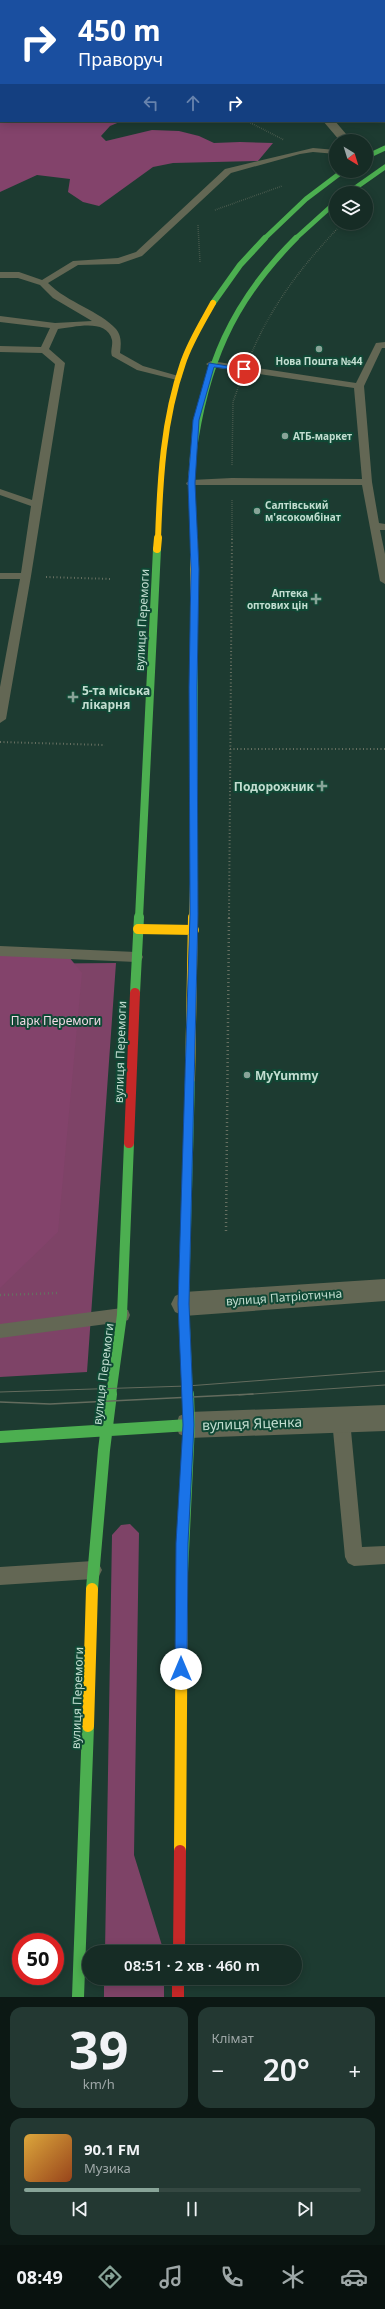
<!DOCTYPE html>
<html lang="uk">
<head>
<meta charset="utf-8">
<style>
  body { margin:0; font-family:"Noto Sans",sans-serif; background:#233832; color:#f1f3f6; height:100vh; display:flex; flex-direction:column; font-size:15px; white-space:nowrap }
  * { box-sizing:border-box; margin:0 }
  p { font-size:13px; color:#9ea7a7 }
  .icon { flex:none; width:22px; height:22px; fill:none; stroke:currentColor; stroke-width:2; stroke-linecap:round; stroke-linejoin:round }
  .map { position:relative; height:1997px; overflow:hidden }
  .drawer { display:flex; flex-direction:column; gap:10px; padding:10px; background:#0c1814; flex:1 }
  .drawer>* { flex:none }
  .top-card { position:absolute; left:0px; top:0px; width:385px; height:122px; box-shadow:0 2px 10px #0003,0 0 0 1px #354842; background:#1a4fa0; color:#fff; overflow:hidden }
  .needle { width:26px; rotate:142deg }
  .fabs { position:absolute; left:329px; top:134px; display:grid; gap:8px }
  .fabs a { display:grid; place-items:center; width:44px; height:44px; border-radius:50%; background:#162c25; box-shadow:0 2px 10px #0003,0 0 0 1px #354842; font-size:20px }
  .speed { position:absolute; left:12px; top:1933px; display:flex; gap:8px; font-size:20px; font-weight:700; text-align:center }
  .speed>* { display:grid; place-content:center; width:52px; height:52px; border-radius:50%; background:#162c25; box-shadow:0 2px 10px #0003,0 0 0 1px #354842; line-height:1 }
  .speed .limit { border:6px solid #d22; background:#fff; color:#111 }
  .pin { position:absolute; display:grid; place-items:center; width:34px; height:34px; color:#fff; margin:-17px; border:2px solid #fff; border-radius:50%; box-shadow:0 1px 4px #0007 }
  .me { position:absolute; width:44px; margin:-22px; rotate:0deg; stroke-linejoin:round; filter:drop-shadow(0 0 3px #0008) }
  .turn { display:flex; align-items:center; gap:14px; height:84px; padding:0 12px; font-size:18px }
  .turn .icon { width:52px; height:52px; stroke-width:2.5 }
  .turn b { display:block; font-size:28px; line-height:34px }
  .lanes { display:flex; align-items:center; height:38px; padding:0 12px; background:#0003; justify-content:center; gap:20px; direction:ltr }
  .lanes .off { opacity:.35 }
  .big { font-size:30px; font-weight:600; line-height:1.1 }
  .drawer .tile { flex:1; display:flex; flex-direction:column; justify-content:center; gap:6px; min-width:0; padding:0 14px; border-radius:12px; background:#233832 }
  .drawer .dial { align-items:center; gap:0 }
  .dial b { font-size:52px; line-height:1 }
  .song { display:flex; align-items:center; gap:12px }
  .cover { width:48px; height:48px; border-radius:6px; background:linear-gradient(135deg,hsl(40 70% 55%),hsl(20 70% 35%)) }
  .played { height:4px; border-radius:2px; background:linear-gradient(90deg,#88a498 40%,#354842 40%) }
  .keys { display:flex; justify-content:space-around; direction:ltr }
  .heat { display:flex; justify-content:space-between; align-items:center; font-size:22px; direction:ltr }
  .drawer .tiles { flex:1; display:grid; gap:10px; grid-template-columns:1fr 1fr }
  .tile:last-child { grid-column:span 2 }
  .trip { position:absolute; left:82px; top:1945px; width:220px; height:40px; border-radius:20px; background:#162c25; box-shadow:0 2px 10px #0003,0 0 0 1px #354842; font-weight:600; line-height:40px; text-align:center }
  .menu { display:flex; height:64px; justify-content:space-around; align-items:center; background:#09120f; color:#9ea7a7 }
  .menu .icon { width:28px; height:28px }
  .menu .selected { color:#88a498 }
  .menu b { font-size:18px; color:#f1f3f6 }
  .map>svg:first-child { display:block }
  .green { fill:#7e4367 }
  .forest { fill:#83436b }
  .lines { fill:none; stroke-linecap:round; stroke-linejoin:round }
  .path-far2 { stroke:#666f61; stroke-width:1.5; stroke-dasharray:0.5 1.5; stroke-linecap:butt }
  .path-far1 { stroke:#666f61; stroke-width:2; stroke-dasharray:1 2.5; stroke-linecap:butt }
  .path { stroke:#666f61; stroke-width:2.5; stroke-dasharray:1 3; stroke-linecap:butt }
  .lane { fill:#636754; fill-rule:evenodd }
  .street { fill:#636754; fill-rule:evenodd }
  .fast-far4 { stroke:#4caf50; stroke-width:5 }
  .fast-far3 { stroke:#4caf50; stroke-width:6 }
  .fast-far2 { stroke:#4caf50; stroke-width:8 }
  .fast-far1 { stroke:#4caf50; stroke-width:10 }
  .fast { stroke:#4caf50; stroke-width:12 }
  .slow-far3 { stroke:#ffc107; stroke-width:6 }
  .slow-far2 { stroke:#ffc107; stroke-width:8 }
  .slow-far1 { stroke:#ffc107; stroke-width:10 }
  .slow { stroke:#ffc107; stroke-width:12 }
  .jam-far1 { stroke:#c62828; stroke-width:10 }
  .jam { stroke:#c62828; stroke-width:12 }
  .tram-far1 { stroke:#646c5e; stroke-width:1 }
  .tram { stroke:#646c5e; stroke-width:1.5 }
  .route { fill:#1a73e8; stroke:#114b97 }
  .poi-dot { fill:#88a498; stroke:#104835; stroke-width:1.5 }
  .labels { text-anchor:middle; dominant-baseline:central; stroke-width:4; stroke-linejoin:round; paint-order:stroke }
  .far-poi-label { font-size:10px; font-weight:bold; fill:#c2ddd0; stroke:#104835; text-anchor:start }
  .street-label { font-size:12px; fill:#c2ddd0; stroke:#104835 }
  .poi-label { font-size:12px; font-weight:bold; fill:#c2ddd0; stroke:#104835; text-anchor:start }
  .park-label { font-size:12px; fill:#f2dbe6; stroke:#104835 }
  .near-street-label { font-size:14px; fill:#c2ddd0; stroke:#104835 }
</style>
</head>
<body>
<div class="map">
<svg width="385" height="1997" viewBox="0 0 385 1997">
  <rect width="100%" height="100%" fill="#1d3b31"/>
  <path class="green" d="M116,963L87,1372L0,1377V964Z
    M130,1524L139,1533L134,1855L164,1952H105L112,1535L121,1525Z
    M104,1978H164V1997H104Z"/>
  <path class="forest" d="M0,91L1,121H122L110,126L101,136L106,141L152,130L179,131L199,136L214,143L240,142L273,143L258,161L173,163L153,167L99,206L83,202L68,192L70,179L37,175L0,192Z
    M0,949L69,957L82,973L58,1232L0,1288Z"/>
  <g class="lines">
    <path class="path-far2" d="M340,0L342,1
      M247,121L284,140
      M215,210L282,186
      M198,225L200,262
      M252,352C272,305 302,266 337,229
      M232,465L233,402L239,385
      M232,539V500"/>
    <path class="path-far1" d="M46,577L112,579
      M0,742L105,745
      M230,749H385
      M229,918L232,538"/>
    <path class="path" d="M226,1231L229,917
      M0,1295L59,1293"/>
    <path class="lane" d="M313,148L336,150V154L313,152L300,154L231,173L142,256L119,264L78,265L48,283C68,303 100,311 116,329C122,336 121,345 120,353L143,366L182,377L177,380L137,370L112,356C110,351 113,346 112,340C107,318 75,327 58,329L49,349L65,363L31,576L6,719L0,723V687L20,579H0V573H21L31,506L0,495V489L32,500L55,364L42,353L0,352V346L41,347L50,328L0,322V316L55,323L92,321L53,298L40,285L18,278H0V272H19L42,280L73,261L118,258L136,252L225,169Z
      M385,342V348H382L364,386L372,482L379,523L385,524V530H380L385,554V584L380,581L362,485H187L186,483L191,480L232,478L362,479L354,388L211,367L206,364L211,361L356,383L376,343Z
      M0,946L136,952L141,953L143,957L141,961L136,962L0,956Z
      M122,1308L128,1310L130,1315L128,1320L122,1322L0,1338V1324Z
      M341,1412L347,1414L350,1420L362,1547L385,1546V1564L354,1566L348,1563L345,1557L332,1420L335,1414Z
      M93,1561L99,1564L102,1570L99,1576L93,1579L0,1585V1567Z"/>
    <path class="street" d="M323,121H335L352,141H340Z
      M385,1279V1301L184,1316L175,1312L171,1304L175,1296L184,1292Z
      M385,1405V1431L189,1438L179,1434L176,1425L179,1416L189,1412Z"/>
    <path class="fast-far4" d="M366,157L385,148
      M348,193L385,167
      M264,239L306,199L343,171
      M295,239L336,202"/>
    <path class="fast-far3" d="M213,303L240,265L265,238
      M193,456C205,366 231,303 296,238"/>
    <path class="fast-far2" d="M194,631V883
      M139,918L157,549"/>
    <path class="fast-far1" d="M135,993L139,917
      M111,1395L122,1315L129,1143
      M188,1395L184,1304L190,1079"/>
    <path class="fast" d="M0,1437L189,1425
      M182,1573L189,1425L188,1394
      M92,1589L104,1450L111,1394
      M78,1997L88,1726"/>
    <path class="slow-far3" d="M193,456L191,483L194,539
      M158,539C160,480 163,420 183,363C190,342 202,323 213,303"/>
    <path class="slow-far2" d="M194,538V631
      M157,549L158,538
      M193,918L194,883"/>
    <path class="slow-far1" d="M138,929L194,930
      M190,1079L193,917"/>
    <path class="slow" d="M88,1726L92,1589
      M180,1851L182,1573"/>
    <path class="jam-far1" d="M129,1143L135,993"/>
    <path class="jam" d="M179,1952L180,1851
      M178,1978V1997"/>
    <path class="tram-far1" d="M0,1392L187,1386L385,1371
      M239,1395L385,1385"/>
    <path class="tram" d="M0,1402L50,1404L253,1394"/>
  </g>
  <path class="route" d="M209,363L247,369L244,371L214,367L199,420L195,483L199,569L197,687L198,914L189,1304L194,1425L188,1543L187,1669L185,1673L181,1675L177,1673L175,1669L176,1543L183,1425L178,1304L190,914L189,687L191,569L188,483L193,420Z"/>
  <g class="poi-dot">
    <circle cx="319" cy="349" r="4"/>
    <circle cx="285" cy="436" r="4"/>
    <circle cx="257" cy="511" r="4"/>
    <path d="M314 593h4v4h4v4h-4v4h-4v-4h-4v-4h4z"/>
    <path d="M71 691h4v4h4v4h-4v4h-4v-4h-4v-4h4z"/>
    <path d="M320 780h4v4h4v4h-4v4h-4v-4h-4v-4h4z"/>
    <circle cx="247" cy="1075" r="4"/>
  </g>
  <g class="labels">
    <g class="far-poi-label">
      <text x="319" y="361" text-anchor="middle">Нова Пошта №44</text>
      <text x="293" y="436">АТБ-маркет</text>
      <text x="265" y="505">Салтівський<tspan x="265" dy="12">м'ясокомбінат</tspan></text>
      <text x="308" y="593" text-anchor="end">Аптека<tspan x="308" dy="12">оптових цін</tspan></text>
    </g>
    <g class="street-label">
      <text transform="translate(142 620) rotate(-87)">вулиця Перемоги</text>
      <text transform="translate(120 1052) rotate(-88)">вулиця Перемоги</text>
      <text transform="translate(284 1297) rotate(-4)">вулиця Патріотична</text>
      <text transform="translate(103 1374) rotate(-83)">вулиця Перемоги</text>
      <text transform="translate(77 1698) rotate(-88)">вулиця Перемоги</text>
    </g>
    <g class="poi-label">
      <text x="82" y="690">5-та міська<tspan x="82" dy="14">лікарня</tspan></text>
      <text x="314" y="786" text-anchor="end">Подорожник</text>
      <text x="255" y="1075">MyYummy</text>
    </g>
    <g class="park-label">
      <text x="56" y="1020">Парк Перемоги</text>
    </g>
    <g class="near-street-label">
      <text transform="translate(252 1423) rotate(-2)">вулиця Яценка</text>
    </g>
  </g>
</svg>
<div class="fabs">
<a><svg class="needle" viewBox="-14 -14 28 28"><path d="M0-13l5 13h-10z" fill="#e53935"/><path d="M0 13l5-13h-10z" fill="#9ea7a7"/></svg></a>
<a><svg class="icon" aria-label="layers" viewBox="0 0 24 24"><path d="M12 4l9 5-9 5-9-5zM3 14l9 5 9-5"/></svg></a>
</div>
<div class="speed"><div class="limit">50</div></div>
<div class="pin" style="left:244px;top:369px;background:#d93025"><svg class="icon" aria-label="arrive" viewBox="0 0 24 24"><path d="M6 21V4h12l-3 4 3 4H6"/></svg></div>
<svg class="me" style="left:181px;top:1669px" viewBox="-20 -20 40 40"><circle r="19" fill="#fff"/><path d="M0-13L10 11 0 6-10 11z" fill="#1a73e8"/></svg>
<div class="trip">08:51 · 2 хв · 460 m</div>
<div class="top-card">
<div class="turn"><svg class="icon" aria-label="right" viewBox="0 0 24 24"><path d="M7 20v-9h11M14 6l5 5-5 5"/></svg><div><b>450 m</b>Праворуч</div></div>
<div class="lanes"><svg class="icon off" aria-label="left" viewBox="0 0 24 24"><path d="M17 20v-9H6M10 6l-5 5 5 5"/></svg><svg class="icon off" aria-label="ahead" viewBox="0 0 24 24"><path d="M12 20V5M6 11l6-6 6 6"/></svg><svg class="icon" aria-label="right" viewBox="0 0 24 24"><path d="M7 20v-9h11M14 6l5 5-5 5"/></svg></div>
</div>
</div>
<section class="drawer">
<div class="tiles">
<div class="tile dial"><b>39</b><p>km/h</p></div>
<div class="tile"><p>Клімат</p>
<div class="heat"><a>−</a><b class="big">20°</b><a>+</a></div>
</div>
<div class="tile">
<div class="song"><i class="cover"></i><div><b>90.1 FM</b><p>Музика</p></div></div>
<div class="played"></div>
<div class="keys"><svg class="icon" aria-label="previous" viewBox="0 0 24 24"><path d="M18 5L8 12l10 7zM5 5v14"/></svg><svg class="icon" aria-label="pause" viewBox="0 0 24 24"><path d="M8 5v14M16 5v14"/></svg><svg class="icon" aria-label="next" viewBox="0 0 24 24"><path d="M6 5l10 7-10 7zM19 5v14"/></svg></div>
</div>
</div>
</section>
<nav class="menu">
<b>08:49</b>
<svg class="icon selected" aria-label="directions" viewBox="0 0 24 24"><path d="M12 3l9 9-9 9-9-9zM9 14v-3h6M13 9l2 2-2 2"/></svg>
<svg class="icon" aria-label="music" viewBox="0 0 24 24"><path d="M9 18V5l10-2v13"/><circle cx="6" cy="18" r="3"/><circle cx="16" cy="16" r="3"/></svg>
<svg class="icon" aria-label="phone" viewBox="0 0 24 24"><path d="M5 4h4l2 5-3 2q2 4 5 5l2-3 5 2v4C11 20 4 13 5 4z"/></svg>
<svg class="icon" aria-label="climate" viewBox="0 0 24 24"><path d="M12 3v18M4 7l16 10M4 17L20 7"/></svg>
<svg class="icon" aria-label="car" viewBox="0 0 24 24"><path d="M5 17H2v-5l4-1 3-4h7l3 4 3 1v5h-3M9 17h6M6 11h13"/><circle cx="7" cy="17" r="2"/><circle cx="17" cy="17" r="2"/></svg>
</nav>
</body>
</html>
